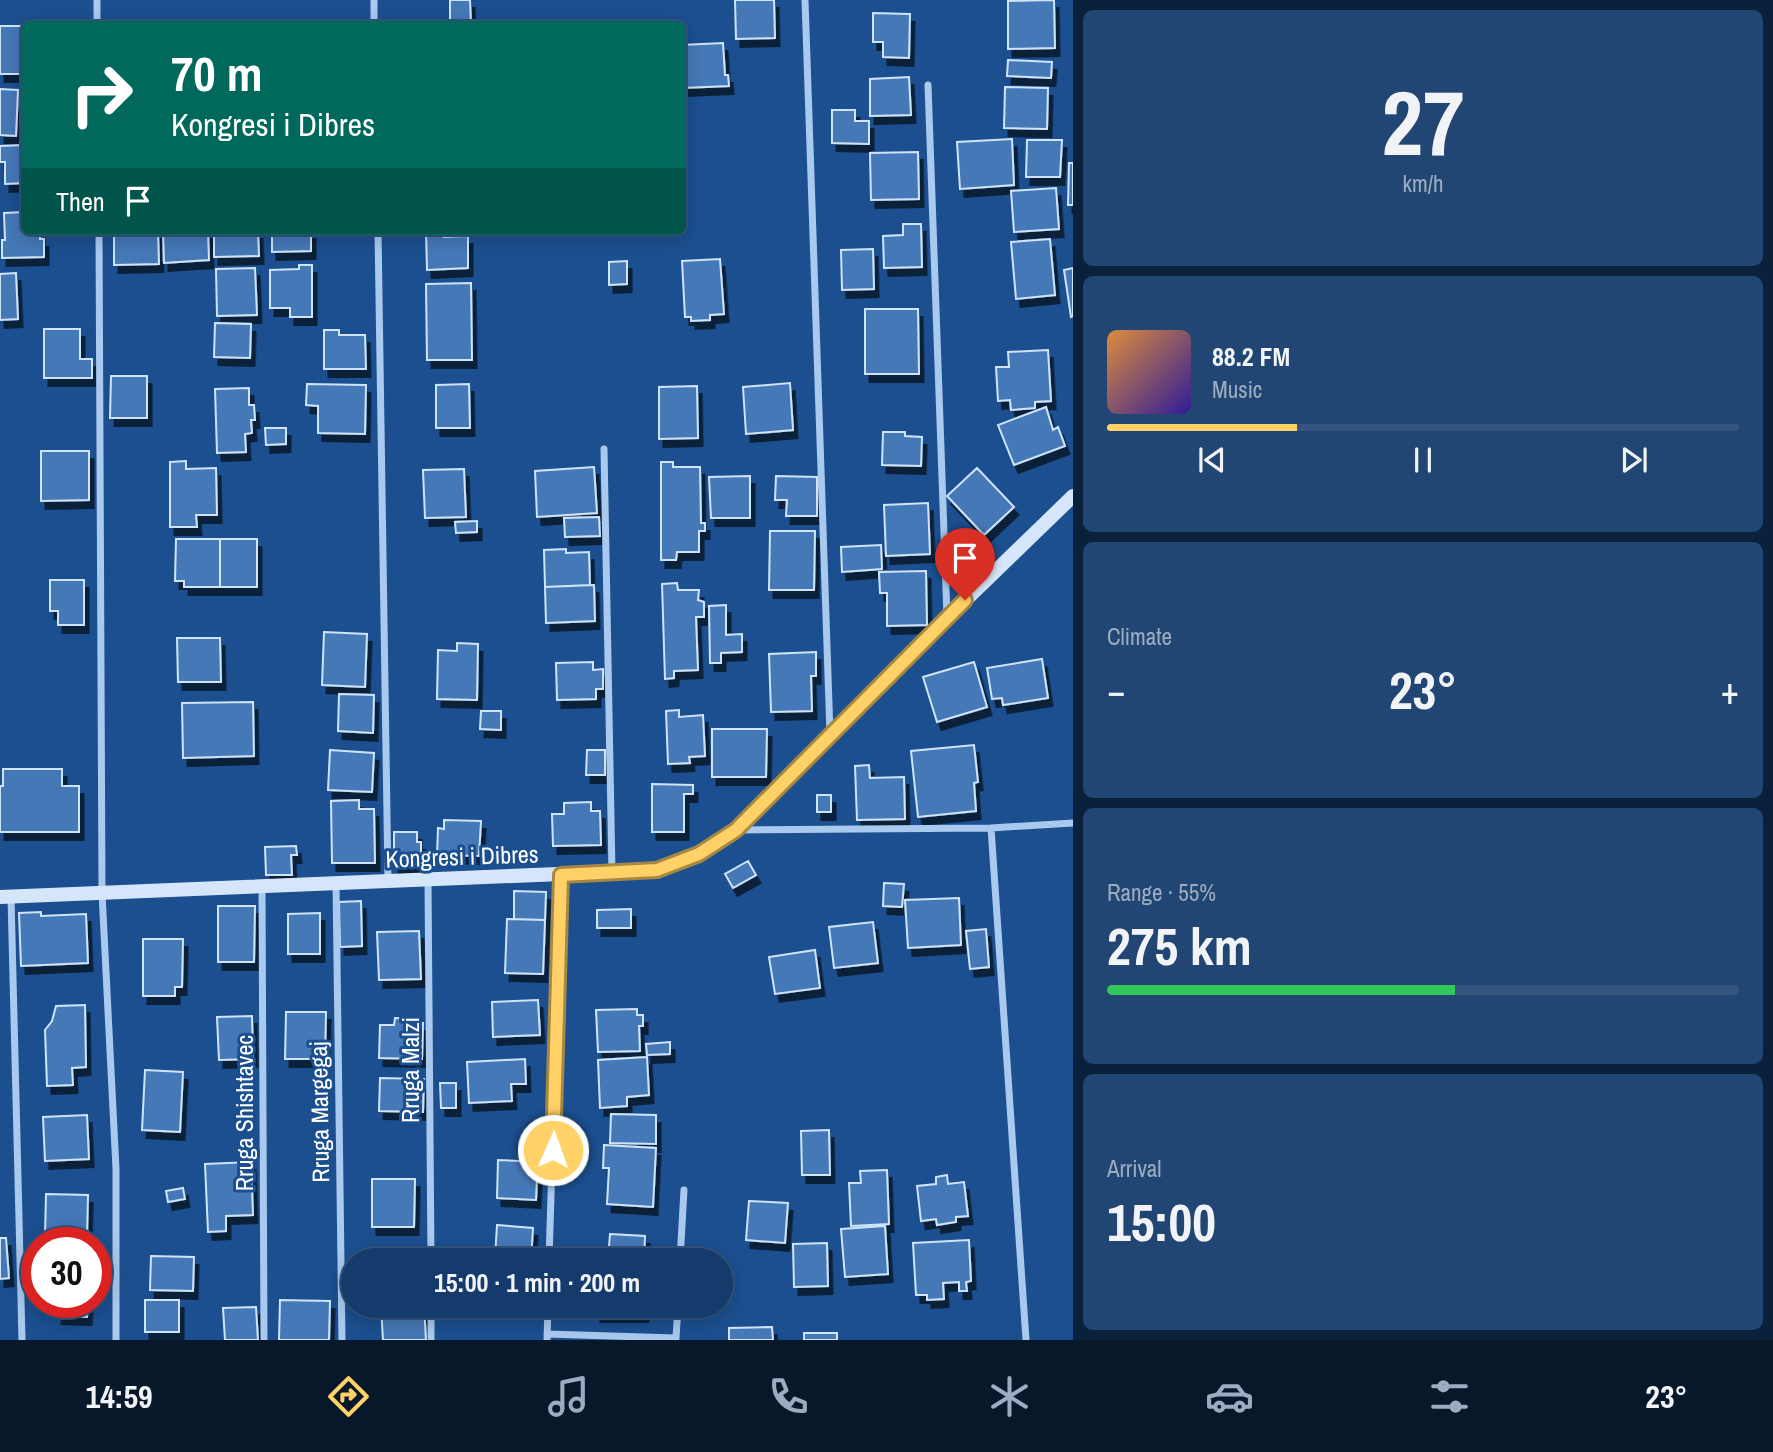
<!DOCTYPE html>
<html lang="en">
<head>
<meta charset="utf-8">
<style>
  body { margin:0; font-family:"Archivo Narrow",sans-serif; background:#214673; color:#f1f3f6; height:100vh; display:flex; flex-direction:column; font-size:26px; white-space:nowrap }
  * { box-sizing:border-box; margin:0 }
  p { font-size:23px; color:#9dadc1 }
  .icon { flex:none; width:38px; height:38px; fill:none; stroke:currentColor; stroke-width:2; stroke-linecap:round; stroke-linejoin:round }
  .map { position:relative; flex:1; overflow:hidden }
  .details { display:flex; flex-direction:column; gap:10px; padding:10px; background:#0b203b; width:700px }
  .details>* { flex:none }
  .hud { position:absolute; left:21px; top:21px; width:665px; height:214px; border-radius:10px; box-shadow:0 4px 18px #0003,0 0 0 2px #33557e; background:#00695c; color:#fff; overflow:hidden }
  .speed { position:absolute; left:21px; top:1227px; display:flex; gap:14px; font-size:35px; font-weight:700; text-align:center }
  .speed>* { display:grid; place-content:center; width:91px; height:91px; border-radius:50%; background:#143b6b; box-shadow:0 4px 18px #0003,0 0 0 2px #33557e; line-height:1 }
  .speed .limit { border:10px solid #d22; background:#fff; color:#111 }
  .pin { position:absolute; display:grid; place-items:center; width:60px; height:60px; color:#fff; margin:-72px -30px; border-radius:50% 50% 50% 0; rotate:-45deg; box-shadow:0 0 7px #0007 }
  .pin .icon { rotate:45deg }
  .me { position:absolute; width:77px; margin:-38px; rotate:2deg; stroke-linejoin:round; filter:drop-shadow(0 0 5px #0008) }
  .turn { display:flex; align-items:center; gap:24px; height:147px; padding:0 35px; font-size:32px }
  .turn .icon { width:91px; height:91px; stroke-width:2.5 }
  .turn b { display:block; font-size:49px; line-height:60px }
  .then { display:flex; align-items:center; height:66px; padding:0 35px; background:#0003; gap:14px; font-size:26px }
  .big { font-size:52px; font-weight:800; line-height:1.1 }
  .details .widget { flex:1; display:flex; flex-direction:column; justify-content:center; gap:10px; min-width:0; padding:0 24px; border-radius:10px; background:#214673 }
  .details .dial { align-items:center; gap:0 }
  .dial b { font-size:91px; line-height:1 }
  .song { display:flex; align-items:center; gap:21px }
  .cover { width:84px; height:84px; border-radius:10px; background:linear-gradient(135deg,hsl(30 70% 55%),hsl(250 70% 35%)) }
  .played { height:7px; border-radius:4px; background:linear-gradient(90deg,#ffd166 30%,#33557e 30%) }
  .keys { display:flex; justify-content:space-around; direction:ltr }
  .heat { display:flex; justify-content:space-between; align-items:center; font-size:38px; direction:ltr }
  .charge { height:10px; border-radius:5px; background:linear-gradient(90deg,#34c759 55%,#33557e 0) }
  .trip { position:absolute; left:341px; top:1248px; width:392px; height:70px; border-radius:35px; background:#143b6b; box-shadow:0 4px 18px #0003,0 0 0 2px #33557e; font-weight:800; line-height:70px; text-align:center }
  .menu { display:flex; height:112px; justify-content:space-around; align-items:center; background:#08182b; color:#9dadc1 }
  .menu .icon { width:49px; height:49px }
  .menu .selected { color:#ffd166 }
  .menu b { font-size:32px; color:#f1f3f6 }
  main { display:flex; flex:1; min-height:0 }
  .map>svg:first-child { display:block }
  .building { fill:#4478b7; stroke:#cfe3fa; stroke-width:2; filter:url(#shadow) }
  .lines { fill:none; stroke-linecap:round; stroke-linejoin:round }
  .street { stroke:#a9c9ee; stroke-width:7 }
  .secondary { stroke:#d6e6fa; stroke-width:14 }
  .route-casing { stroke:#a68842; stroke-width:18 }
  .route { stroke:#ffd166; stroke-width:12 }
  .labels { text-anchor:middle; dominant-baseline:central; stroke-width:6; stroke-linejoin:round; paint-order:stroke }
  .street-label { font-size:24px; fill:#fff; stroke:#1b4f8f }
</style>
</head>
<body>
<main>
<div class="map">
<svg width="1073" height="1340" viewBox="0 0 1073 1340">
  <defs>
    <filter id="shadow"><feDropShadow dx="4.5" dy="8" stdDeviation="0" flood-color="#0009"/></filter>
  </defs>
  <rect width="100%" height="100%" fill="#1b4f8f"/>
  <path class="building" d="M450,0H470L471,24H450Z
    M735,0H774L775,38L736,39Z
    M1054,0L1055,48L1008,49V1Z
    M873,13L910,14L909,58L883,57V42H873Z
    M0,26H24V74H0Z
    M723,43L725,75H728L729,86L682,88V45Z
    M1008,60L1052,62L1051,78L1007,76Z
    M909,77L911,115L870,116V79Z
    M1005,87L1048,88L1047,129L1004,128Z
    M0,89L18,90L16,136L0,135Z
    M832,110H855V121H869V144L832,143Z
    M1012,139L1014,185L960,189L957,142Z
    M1027,140H1062L1060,177H1026Z
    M24,145V183L5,184V162H0V146Z
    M918,152L919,199L871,200L870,153Z
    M1069,163H1073V205H1068Z
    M1056,188L1059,229L1014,232L1011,191Z
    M24,212V231H40V239H44V257L2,258V240H5L4,213Z
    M903,224H921L922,267L884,268L883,236L903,235Z
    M114,231H158L159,264L114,265Z
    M163,231H208L209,260L164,263Z
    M214,231H258L259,256L214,257Z
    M272,231H311V251L272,252Z
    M426,231H443L444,237L468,236V268L427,270Z
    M1050,239L1055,295L1016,299L1011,242Z
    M873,249L874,289L842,290L841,250Z
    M720,259L724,314L710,315V320L691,321V317H685L682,261Z
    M627,261V284L609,285V262Z
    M299,265H312V317H290V308H270V270L299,269Z
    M255,268L257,315L217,316L216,269Z
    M1073,268V316L1071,317L1064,270Z
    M16,273L18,319L0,320V274Z
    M471,283L472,360H427L426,284Z
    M865,309H918L919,374H865Z
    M215,323L251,324L250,358L214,357Z
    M44,329H80V359H92V378H44Z
    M324,330H339V335H365L366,369H324Z
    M1048,350L1051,401L1035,402V408L1011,410L1010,400L998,401L996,367H1009L1008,352Z
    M111,376H147V418H110Z
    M790,383L793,430L746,434L743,387Z
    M307,384L366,385L365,434L318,433V406L306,405Z
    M469,384L470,428H436V385Z
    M697,386L698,438L659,439V387Z
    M249,388V405H254L255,420H251L252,433L245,434L246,452L217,453L215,389Z
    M1046,407L1053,430L1058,427L1065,446L1014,465L998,425Z
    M265,428H286V444L266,445Z
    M883,432H905V436L922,437L921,466L882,465Z
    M41,451H89V500L41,501Z
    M186,461V469L216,468L217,515H196L197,527H170V462Z
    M661,462H673V467H700L701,523H705V531H699V552H677L676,560H661Z
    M594,467L597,513L537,517L535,471Z
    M977,468L1014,507L984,535L947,496Z
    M464,469L466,517L425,518L423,470Z
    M750,476V518H711L709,477Z
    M776,476L817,477V516H786L787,500H775Z
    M928,503L930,554L886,556L884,505Z
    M599,517L600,536L565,537L564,518Z
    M477,521V532L456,533L455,522Z
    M770,531H815L814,590H769Z
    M176,539H220V587H184V581H175Z
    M220,539H257V587H220Z
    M881,545L882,569L842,572L841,547Z
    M566,549V553L589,552L590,585L545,587L544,550Z
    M926,571L927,625L887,626V593H880L879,572Z
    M50,580H84V625H58V611H50Z
    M677,583L678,590H699L698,600L704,602V617H696L698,670L674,671V678L665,679L662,584Z
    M594,585L595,621L546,623L545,587Z
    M726,605V635L742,634V652L721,653V663H710L709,606Z
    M324,632L367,634L365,687L322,685Z
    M177,638H220L221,682H178Z
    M457,643L478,644L477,700L437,699L438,650L457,651Z
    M816,652V676H811L812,711L771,712L769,654Z
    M1042,659L1048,698L1003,705L1002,698L992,699L987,668Z
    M593,662V670L603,669V689H596V699L557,700L556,663Z
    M974,662L987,707L937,722L923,677Z
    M339,694L374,695L373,733L338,731Z
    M253,702L254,756L183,758L182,703Z
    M679,710V717L703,715L705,756L689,757L690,763L668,764L666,711Z
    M481,711H501V730L480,729Z
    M712,729H767L766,777H712Z
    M974,745L978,782L974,783L976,811L918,817L911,751Z
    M330,750L374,753L372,792L328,790Z
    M587,750H605V775H586Z
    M869,765L870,778L904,777L905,819L857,820L855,766Z
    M3,769H62V786H79V832H0V786H3Z
    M652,784L693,785V794H684V832H652Z
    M817,795H831V812H817Z
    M359,800V809H374L375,863H332L331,801Z
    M591,802V811H600L601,845L553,846L552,814H564V803Z
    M444,820L481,821L479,856L437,855L438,828L444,829Z
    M394,832H417V842H421V865H394Z
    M296,846L297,855H291L292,875H266L265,847Z
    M748,861L756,875L733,888L725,874Z
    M884,883L904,884L902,907L883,906Z
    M514,891L546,892L545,920L514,919Z
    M959,898L961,945L908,948L905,900Z
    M361,901L362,946L340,947L339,902Z
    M218,906H255L254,962H218Z
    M631,909V928H597V910Z
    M41,912V916L86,914L88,963L21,966L19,913Z
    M320,913V954H288V914Z
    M507,919L545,920L543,974L505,973Z
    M873,922L878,963L834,968L829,927Z
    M986,929L989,967L970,969L966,931Z
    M419,931L421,979L379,980L377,932Z
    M143,939H183L182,987H175V996H143Z
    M815,950L820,988L775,994L769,957Z
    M538,1000L540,1035L493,1037L492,1002Z
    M85,1005L86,1067L72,1068L73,1085L47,1086L45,1030L52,1021L56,1006Z
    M637,1009V1015H643V1026H639L640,1051L598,1052L596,1010Z
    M286,1012H326L325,1059H285Z
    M252,1016L253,1059L219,1060L217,1017Z
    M395,1018L416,1019V1023H423L422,1059L379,1058L380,1025H394Z
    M670,1042V1054L647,1055L646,1044Z
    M647,1057L649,1095L627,1097V1106L600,1108L598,1060Z
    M525,1059L526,1084H511L512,1101L469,1103L467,1062Z
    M145,1070L183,1072L180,1132L142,1130Z
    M380,1078L424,1079L423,1112L379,1111Z
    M440,1083H456V1108H441Z
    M611,1114L656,1115V1144L610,1143Z
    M87,1115L89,1159L45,1161L43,1117Z
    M829,1130L830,1175H802L801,1131Z
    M604,1145L656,1148L653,1207L607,1204L609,1168H603Z
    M521,1155L538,1156L536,1200L497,1198L498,1160L520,1161Z
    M251,1162L253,1215L226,1216V1231L208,1232L205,1164Z
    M887,1170L889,1224L851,1226L849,1183H861L860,1171Z
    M947,1175L948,1184L964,1182L968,1216L956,1217V1222L937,1225L936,1219L921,1221L917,1186L936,1184V1177Z
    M372,1179H415L414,1227H372Z
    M183,1188L185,1199L168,1202L166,1191Z
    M46,1194L88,1195L87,1236L45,1235Z
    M749,1201L788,1203L785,1243L746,1240Z
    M497,1225L533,1228L531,1260L495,1257Z
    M885,1226L888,1274L845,1277L841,1229Z
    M610,1234L645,1236L644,1260L608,1258Z
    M0,1238H6L9,1278L0,1279Z
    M969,1240L971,1281L966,1282L967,1291H959V1282L943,1283L944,1299L927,1300V1295H916L913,1243Z
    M827,1243L828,1286L794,1287L793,1244Z
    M151,1256L194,1257L193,1291L150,1290Z
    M145,1300H179V1332H145Z
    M280,1300L330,1301L329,1340H279Z
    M58,1302H88L87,1317L57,1316Z
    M381,1306H424L426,1340H383Z
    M596,1306H644V1314H596Z
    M256,1307L258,1340H225L223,1308Z
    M772,1327L773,1340H729V1328Z
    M804,1333H837V1340H804Z"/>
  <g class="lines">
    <path class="street" d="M97,0V24
      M374,0V24
      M805,0L830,734
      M928,85L947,617
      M99,231L102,893L116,1169V1340
      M378,231L388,881
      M604,449L612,872
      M991,828L1026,1340
      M737,830L991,828L1073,823
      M428,880L431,1260
      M336,883L342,1340
      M262,887L264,1340
      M11,897L22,1340
      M549,1260L561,875
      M680,1260L684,1190
      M431,1306V1340
      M547,1334L676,1338L678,1306
      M547,1340L548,1306"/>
    <path class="secondary" d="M0,897L657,870L699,854L736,830L947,618L1073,496"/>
  </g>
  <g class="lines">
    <g class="route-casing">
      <path id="route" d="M553,1150L561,875L657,870L699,854L736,830L965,600"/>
    </g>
    <use href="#route" class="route"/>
  </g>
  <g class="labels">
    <g class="street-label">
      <text transform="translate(462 856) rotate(-2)">Kongresi i Dibres</text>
      <text transform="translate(410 1070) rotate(-90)">Rruga Malzi</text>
      <text transform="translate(319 1112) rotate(-91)">Rruga Margegaj</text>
      <text transform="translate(244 1113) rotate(-90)">Rruga Shishtavec</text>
    </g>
  </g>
</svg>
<div class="speed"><div class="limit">30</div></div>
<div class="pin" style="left:965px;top:600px;background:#d93025"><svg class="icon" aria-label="arrive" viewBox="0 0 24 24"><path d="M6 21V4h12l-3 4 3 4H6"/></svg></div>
<svg class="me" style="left:553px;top:1150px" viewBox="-20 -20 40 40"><circle r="17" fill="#ffd166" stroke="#fff" stroke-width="3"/><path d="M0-11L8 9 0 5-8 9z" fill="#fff"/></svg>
<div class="trip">15:00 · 1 min · 200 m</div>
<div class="hud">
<div class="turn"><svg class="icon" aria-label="right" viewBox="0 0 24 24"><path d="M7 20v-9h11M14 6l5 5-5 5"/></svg><div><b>70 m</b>Kongresi i Dibres</div></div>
<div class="then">Then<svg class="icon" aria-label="arrive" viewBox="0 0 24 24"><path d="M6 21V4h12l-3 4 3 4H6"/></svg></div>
</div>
</div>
<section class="details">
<div class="widget dial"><b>27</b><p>km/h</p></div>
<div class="widget">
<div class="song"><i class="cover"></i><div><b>88.2 FM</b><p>Music</p></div></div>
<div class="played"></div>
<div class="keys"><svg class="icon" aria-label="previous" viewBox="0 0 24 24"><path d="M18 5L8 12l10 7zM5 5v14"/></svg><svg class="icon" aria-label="pause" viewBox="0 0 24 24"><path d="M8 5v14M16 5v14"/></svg><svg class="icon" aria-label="next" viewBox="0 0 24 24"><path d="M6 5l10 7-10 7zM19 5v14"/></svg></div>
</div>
<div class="widget"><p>Climate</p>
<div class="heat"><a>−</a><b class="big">23°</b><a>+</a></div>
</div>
<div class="widget"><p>Range · 55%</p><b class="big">275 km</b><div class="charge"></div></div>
<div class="widget"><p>Arrival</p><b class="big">15:00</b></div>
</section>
</main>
<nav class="menu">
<b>14:59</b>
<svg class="icon selected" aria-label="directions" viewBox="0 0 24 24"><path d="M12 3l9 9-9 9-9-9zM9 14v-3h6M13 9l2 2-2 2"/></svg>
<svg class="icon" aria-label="music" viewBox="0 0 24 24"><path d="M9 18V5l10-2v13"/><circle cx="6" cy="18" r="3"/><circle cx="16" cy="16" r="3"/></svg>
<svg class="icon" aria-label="phone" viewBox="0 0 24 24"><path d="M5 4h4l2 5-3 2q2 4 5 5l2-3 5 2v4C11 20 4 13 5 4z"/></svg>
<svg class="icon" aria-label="climate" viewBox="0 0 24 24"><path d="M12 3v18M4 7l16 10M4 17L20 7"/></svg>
<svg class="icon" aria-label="car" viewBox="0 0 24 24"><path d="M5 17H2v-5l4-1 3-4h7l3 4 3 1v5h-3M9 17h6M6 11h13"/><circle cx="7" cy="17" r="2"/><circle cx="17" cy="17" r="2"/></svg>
<svg class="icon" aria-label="filters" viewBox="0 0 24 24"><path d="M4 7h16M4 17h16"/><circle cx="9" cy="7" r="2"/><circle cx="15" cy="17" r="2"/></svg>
<b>23°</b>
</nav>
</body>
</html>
